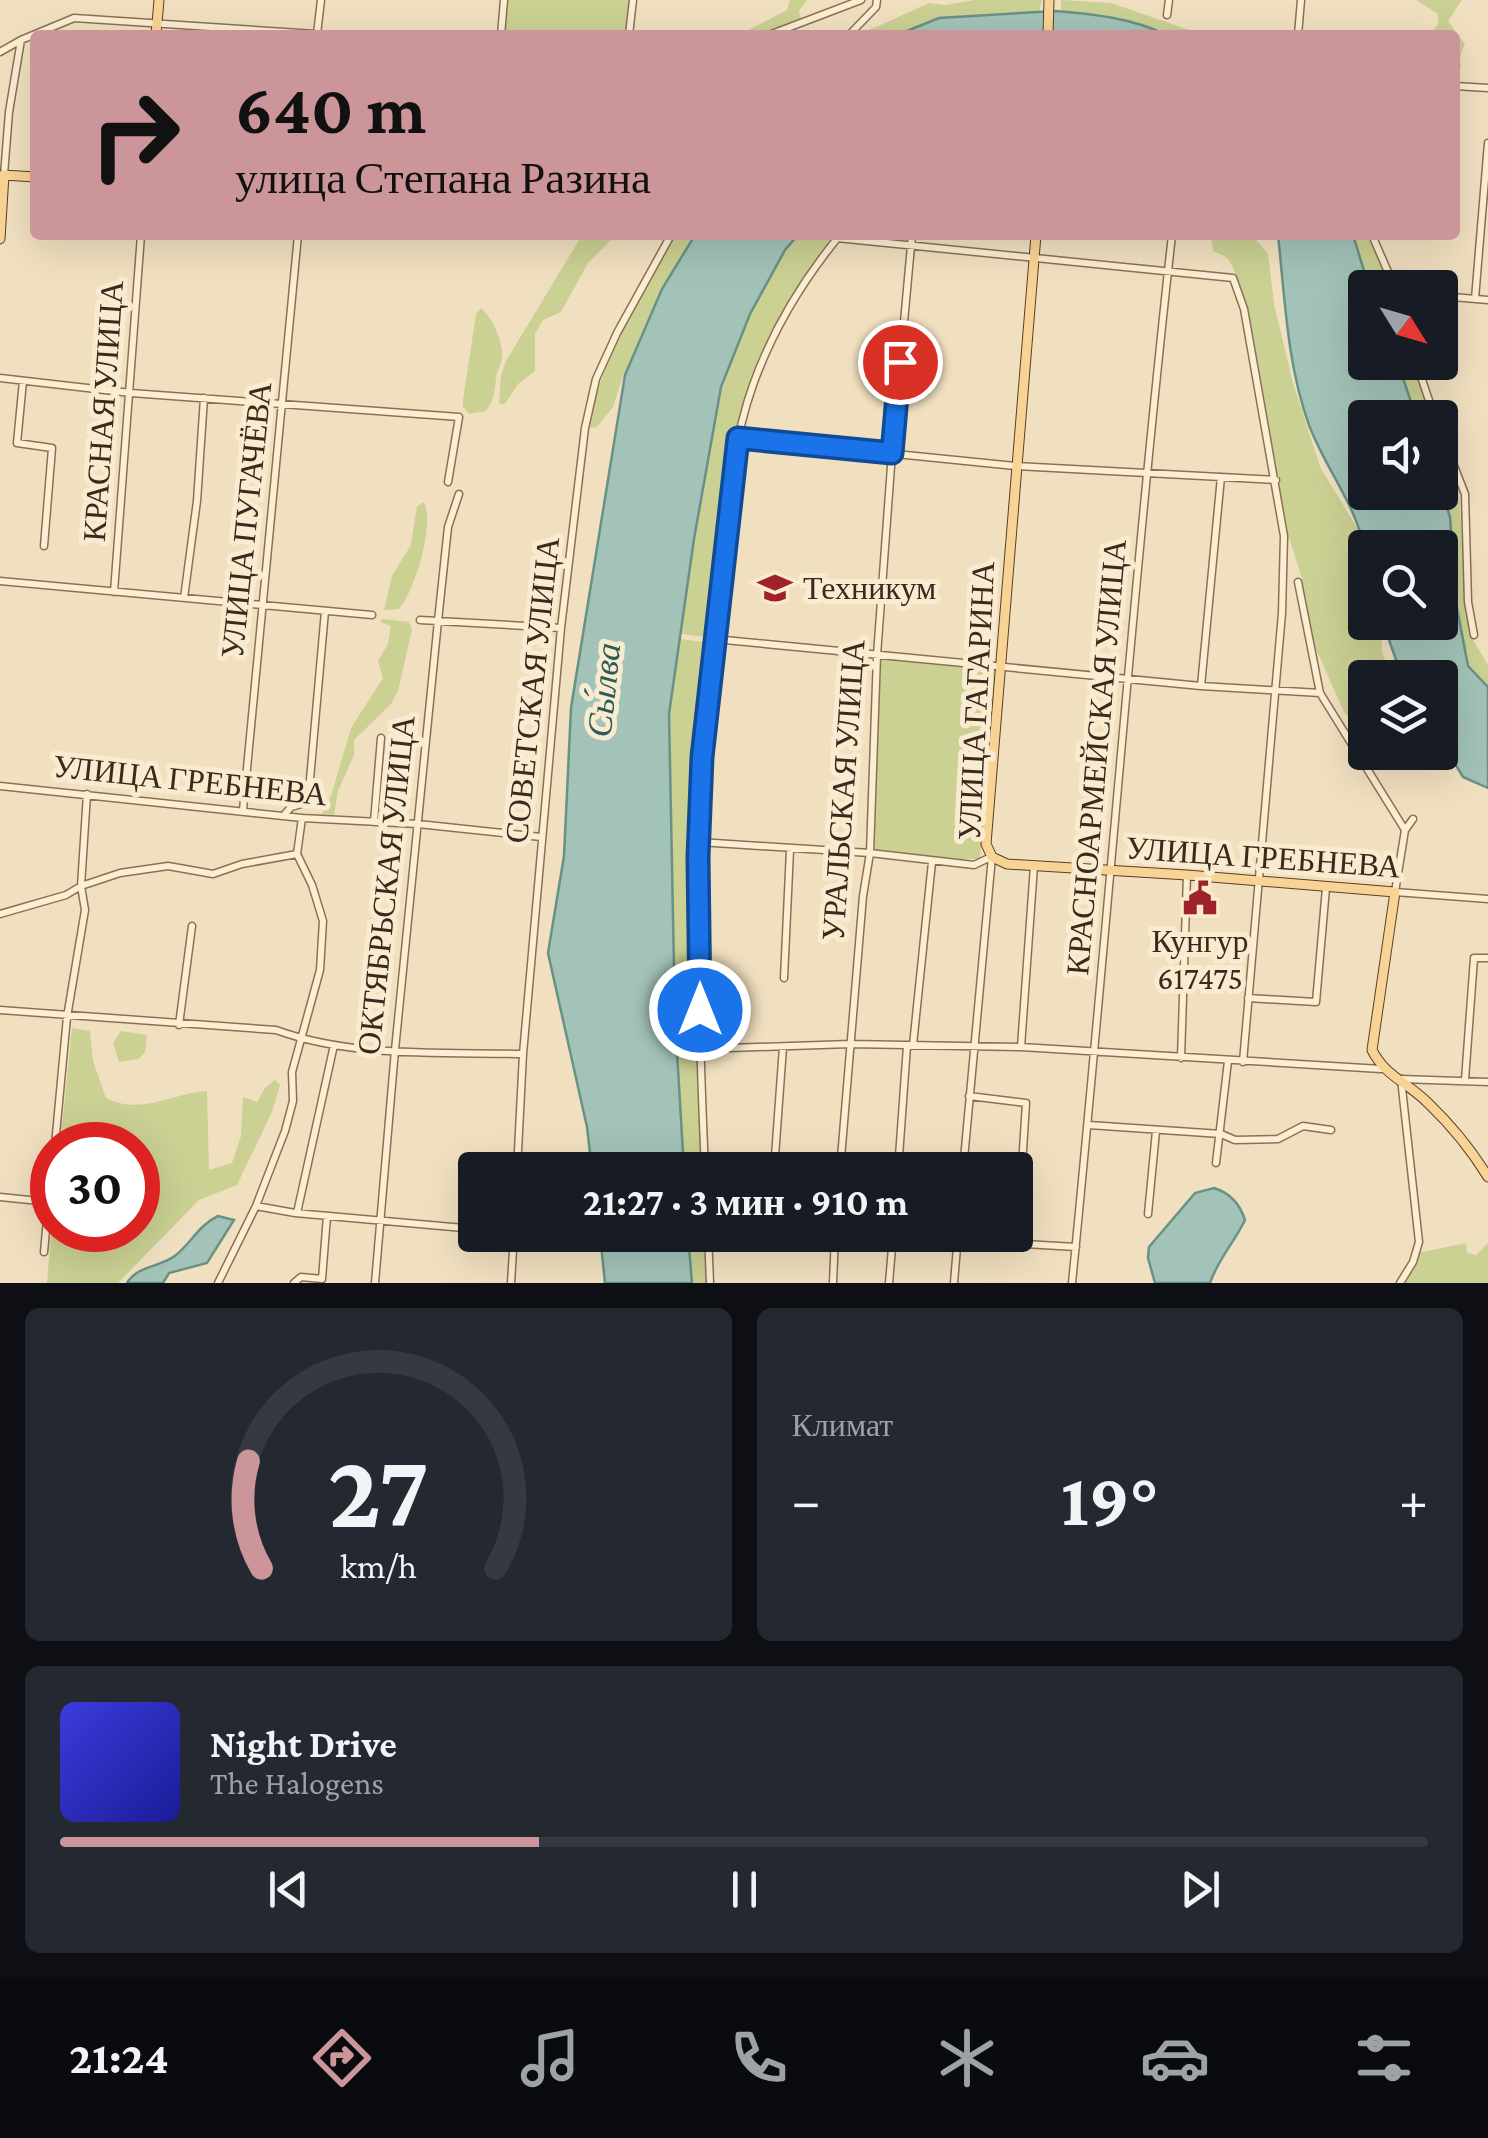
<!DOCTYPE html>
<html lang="ru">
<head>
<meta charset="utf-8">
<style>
  body { margin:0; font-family:"Crimson Pro",serif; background:#242831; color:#f1f3f6; height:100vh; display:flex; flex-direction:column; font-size:38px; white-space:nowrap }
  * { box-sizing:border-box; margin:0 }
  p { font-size:32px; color:#9ea1a6 }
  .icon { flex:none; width:55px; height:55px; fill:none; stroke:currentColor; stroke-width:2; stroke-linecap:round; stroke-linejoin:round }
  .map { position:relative; height:1283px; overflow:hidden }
  .side { display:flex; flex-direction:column; gap:25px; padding:25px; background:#0d0f14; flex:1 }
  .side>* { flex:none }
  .hud { position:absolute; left:30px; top:30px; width:1430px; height:210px; border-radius:10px; box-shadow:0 10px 40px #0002; background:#cc9599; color:#111; overflow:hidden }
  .needle { width:65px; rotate:127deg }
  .controls { position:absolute; left:1348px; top:270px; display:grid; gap:20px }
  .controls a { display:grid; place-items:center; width:110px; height:110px; border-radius:10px; background:#171b24; box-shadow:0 10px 40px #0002; font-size:50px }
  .speed { position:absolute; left:30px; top:1122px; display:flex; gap:20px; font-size:50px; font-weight:700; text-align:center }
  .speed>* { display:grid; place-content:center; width:130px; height:130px; border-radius:50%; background:#171b24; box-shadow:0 10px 40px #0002; line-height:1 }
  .speed .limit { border:15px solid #d22; background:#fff; color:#111 }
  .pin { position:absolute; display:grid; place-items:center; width:85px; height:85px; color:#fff; margin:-42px; border:5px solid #fff; border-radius:50%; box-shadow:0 2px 10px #0007 }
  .me { position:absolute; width:110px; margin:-55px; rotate:0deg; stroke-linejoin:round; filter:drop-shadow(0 0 8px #0008) }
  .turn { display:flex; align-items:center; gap:35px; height:210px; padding:0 40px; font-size:45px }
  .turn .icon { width:130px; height:130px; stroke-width:2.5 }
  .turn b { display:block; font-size:70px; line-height:85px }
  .big { font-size:75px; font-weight:700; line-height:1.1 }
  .side .widget { flex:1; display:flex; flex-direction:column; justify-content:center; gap:15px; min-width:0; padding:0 35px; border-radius:15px; background:#242831 }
  .side .dial { align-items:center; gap:0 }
  .dial svg { height:260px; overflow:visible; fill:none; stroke:#363941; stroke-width:7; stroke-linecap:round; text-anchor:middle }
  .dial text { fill:#f1f3f6; stroke:none }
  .song { display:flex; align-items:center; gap:30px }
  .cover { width:120px; height:120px; border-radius:15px; background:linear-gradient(135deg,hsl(240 70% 55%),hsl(240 70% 35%)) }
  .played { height:10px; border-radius:5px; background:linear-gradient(90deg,#cc9599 35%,#363941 35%) }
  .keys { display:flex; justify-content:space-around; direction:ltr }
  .heat { display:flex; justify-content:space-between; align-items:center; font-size:55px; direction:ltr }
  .side .tiles { flex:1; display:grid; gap:25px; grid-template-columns:1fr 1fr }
  .widget:last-child { grid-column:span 2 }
  .trip { position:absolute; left:458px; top:1152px; width:575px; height:100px; border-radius:10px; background:#171b24; box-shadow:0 10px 40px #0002; font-weight:700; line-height:100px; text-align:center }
  .dock { display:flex; height:160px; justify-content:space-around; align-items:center; background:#090b0e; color:#9ea1a6 }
  .dock .icon { width:70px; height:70px }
  .dock .active { color:#cc9599 }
  .dock b { font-size:45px; color:#f1f3f6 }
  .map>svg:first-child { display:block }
  .green { fill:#cbd093 }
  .water { fill:#a3c3b8; stroke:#699186; stroke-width:2.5 }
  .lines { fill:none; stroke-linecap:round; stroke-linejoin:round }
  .minor-casing { stroke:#8c7056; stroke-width:9 }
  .major-casing { stroke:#593e2b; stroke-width:11 }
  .minor { stroke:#fbeed3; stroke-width:6 }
  .major { stroke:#f8d494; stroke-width:9 }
  .route-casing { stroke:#114b97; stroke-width:25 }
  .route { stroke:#1a73e8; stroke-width:18 }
  .labels { text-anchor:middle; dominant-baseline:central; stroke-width:10; stroke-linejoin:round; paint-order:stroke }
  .street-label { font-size:32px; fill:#3a291c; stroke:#f8ebd0 }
  .poi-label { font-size:32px; fill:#3a291c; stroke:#f8ebd0; text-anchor:start }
  .water-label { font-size:35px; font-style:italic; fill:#2a5b56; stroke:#f8ebd0 }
</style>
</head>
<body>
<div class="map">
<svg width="1488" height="1283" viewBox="0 0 1488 1283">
  <rect width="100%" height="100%" fill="#f1e0c0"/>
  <path class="green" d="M506,0H632L628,35H503Z
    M790,0H807L799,11L801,19L799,22L762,35H739L787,10Z
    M975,0H1042L1039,12L939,18L897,35H852L874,28L929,3L945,5Z
    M1061,0L1111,3L1204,35H1167L1153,28L1098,14L1061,11Z
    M1416,0H1462L1448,21L1465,44L1460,57L1461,68L1455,75V35H1429L1438,25V14Z
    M582,235H616L588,263L561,312L543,320L535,334V371L518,384L505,404H499L501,375L506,361Z
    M674,235H695L662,289L622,379L613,407L597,427L589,428L588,421C607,353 640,296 674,235Z
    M798,235H836C787,293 750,364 735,439C722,504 720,572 713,638L681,634C700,500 708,344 798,235Z
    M1211,235H1252L1268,254L1274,304L1293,383L1321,469L1358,529L1362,541L1365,622L1381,623L1382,652L1392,677L1365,678V736L1344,712L1315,647L1302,594V579L1285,524L1250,338C1250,325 1237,267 1228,259C1224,255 1218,254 1213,251Z
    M1353,235H1369L1391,287H1369Z
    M481,308C492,317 504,343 502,358C502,364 498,368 497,373C494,389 496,397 486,411L469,414L463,407V400L476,314Z
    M1398,363H1413L1431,417H1416Z
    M1440,440L1459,490L1465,588L1473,640L1488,665V687L1468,666L1463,644L1456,603L1450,517L1440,486Z
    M424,502C435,524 415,591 399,609L384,610L392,576L411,545L417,506Z
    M382,619L409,622L412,629L398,691L391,704L354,740V755L338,791L334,815L322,814L331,796L351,728L383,678L378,661L388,644L391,626L380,622Z
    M680,639L712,643L698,838L704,1170H684L675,1018L669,803V714Z
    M879,658L997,668L980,859H928L873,851Z
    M72,1028L90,1031L93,1061L106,1098C140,1116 173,1093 207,1091L209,1170L232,1163L241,1136L243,1097L257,1102L265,1088L275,1080L280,1085L272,1112L237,1185L199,1200L118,1283H47L52,1224V1230H138V1145H60Z
    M121,1031L147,1035L145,1052L139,1059L119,1062L113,1043Z
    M688,1235H707L708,1283H692Z
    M1466,1243L1467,1253L1476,1255L1488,1243V1283H1403L1418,1253Z"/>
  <path class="water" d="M1055,11C1093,14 1132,18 1167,35H897L939,18Z
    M695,235H798L785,250L750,314L721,387L694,539L669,714L675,1018L684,1170H592L587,1127L548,953L564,856L571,708L625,375L662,289Z
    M1278,235H1353L1369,287L1365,288V362L1398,363L1416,417L1365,418V492H1440V486L1450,517L1456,603L1468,666L1488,687V788L1463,777L1440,739V678L1403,677L1400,671L1383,623L1440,622V548H1365V551C1357,506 1325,468 1309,425C1287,364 1285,299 1278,235Z
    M1214,1188C1230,1193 1240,1204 1245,1220C1234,1243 1218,1259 1210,1283H1155L1148,1258L1149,1247L1195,1193Z
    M218,1216L234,1220L207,1263L169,1273L163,1283H127C139,1264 160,1268 176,1255C191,1243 199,1225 218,1216Z
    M600,1235H688L692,1283H605Z"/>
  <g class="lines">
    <g class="minor-casing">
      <path id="minor" d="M1167,15L1169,0
        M317,34L321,0
        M501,35L504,0
        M629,35L633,0
        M769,35L861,0
        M849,35L876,7L877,0
        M1298,35L1301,0
        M0,52L21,40L74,18L331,35
        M1455,86L1488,88
        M4,175L9,112L21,40
        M1372,235L1395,288
        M837,238L1233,278L1244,309L1284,536L1282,613L1243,1062
        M1440,296L1488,300
        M1475,299L1488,143
        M1416,362L1435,418
        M0,378L131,393L459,417L448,482
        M23,381L17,443L52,448L44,546
        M1440,430L1465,494L1468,602L1474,635
        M738,438L1015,466L1276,480
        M0,581L372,615
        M1298,582L1320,693L1405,830L1395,892L1488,899
        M114,592L141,235
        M184,598L197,501L204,398
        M420,620L561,628
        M714,639L1201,686L1320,693
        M1201,686L1221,477
        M0,786L302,818L418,824L541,837
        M243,810L298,235
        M285,814L291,807L308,802L325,611
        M374,822L381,738
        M1405,830L1413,819
        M699,842L870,853L974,865L991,857
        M0,914L66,895L81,886L120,873L168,866L213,874L242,864L297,854
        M784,978L790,850
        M1248,998L1316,1002L1326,888
        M0,1010L276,1030C353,1058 442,1052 523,1054
        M179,1025L192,926
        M913,1045L932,862
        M1021,1047L1034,866
        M700,1049L850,1044L1021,1047L1381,1069
        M1181,1058L1187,875
        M1465,1080L1474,958H1488
        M969,1096L1026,1103L1017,1245
        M1089,1125L1221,1134L1235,1140L1278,1139L1303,1126L1331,1130
        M55,1145L67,1017L85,910L81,886L87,794
        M1216,1163L1228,1061
        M517,1170L523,1054L561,628L585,428L596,379L617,333L671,235
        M705,1170C699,1034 695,897 702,760C705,703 714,644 720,587C727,520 730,449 753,385C773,329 802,281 840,235
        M774,1170L783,1047
        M840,1170L863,896L870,853L877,655L892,453L912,235
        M898,1170L907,1046
        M963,1170L992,857
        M0,1197L49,1202
        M256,1206L295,1213L475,1229
        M297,1213L334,1045
        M1148,1214L1156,1131
        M708,1235L710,1283
        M825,1235L893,1236L1076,1247
        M709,1236L727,1235
        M44,1252L52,1165
        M218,1283L256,1206L285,1131L293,1101L292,1072L320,970L323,921L312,885L297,854L302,818
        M294,1283L301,1277L322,1279L327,1216
        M375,1283L395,1050L438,621L448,527L459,494
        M511,1283L514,1235
        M833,1283L835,1235
        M889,1283L893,1236
        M954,1283L958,1235
        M1072,1283C1107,934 1133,584 1172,235
        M1400,1283L1413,1262L1419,1242L1401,1079L1488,1082"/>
    </g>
    <g class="major-casing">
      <path id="major" d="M156,35L159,0
        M1048,35L1049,0
        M3,175L35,177
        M1036,235L986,844L992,857L1007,864L1187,875L1395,892L1372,1050C1385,1076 1407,1082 1428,1103C1450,1124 1472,1151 1488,1177
        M0,239L4,175"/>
    </g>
    <use href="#minor" class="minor"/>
    <use href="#major" class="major"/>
  </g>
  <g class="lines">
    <g class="route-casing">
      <path id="route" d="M700,1010L698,857L702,757L738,438L892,453L900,362"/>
    </g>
    <use href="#route" class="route"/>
  </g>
  <defs>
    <g id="university-bare" transform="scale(2.7)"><path d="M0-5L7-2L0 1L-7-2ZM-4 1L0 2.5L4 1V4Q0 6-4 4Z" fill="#9f2228" stroke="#f8ebd0" stroke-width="2.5" paint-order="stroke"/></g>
    <g id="civic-bare" transform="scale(2.7)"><path d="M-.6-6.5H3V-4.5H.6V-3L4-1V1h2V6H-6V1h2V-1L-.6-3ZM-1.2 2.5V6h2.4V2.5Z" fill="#9f2228" stroke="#f8ebd0" stroke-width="2.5" paint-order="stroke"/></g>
  </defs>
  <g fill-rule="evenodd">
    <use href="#university-bare" x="775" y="588"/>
    <use href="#civic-bare" x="1200" y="898"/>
  </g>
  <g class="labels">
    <g class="street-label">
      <text transform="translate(103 411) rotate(-86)">КРАСНАЯ УЛИЦА</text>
      <text transform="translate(246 520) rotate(-84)">УЛИЦА ПУГАЧЁВА</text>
      <text transform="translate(532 690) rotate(-84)">СОВЕТСКАЯ УЛИЦА</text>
      <text transform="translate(976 701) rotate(-87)">УЛИЦА ГАГАРИНА</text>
      <text transform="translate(1096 757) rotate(-85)">КРАСНОАРМЕЙСКАЯ УЛИЦА</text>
      <text transform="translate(190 780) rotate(6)">УЛИЦА ГРЕБНЕВА</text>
      <text transform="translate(843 790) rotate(-86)">УРАЛЬСКАЯ УЛИЦА</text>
      <text transform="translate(1263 857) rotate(4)">УЛИЦА ГРЕБНЕВА</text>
      <text transform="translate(386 885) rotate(-84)">ОКТЯБРЬСКАЯ УЛИЦА</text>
    </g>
    <g class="poi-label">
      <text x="803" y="588">Техникум</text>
      <text x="1200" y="941" text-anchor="middle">Кунгур<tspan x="1200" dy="37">617475</tspan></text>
    </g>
    <g class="water-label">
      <text transform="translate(604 690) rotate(-84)">Сы́лва</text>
    </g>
  </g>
</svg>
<div class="controls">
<a><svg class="needle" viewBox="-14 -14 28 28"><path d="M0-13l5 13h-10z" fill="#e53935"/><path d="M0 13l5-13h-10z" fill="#9ea1a6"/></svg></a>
<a><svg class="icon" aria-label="sound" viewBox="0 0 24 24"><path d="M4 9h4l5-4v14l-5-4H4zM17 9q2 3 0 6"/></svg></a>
<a><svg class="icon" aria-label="search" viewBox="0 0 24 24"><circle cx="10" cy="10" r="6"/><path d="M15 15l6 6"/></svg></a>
<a><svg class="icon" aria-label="layers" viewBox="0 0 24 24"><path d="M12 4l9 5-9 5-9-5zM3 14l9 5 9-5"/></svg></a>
</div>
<div class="speed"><div class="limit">30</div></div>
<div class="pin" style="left:900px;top:362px;background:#d93025"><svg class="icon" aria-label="arrive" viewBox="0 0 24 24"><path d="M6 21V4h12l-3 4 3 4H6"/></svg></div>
<svg class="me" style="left:700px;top:1010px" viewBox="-20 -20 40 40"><circle r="17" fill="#1a73e8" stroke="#fff" stroke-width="3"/><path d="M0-11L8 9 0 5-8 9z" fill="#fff"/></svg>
<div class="trip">21:27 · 3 мин · 910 m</div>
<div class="hud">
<div class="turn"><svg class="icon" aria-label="right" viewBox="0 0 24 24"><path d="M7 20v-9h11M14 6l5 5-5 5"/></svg><div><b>640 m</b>улица Степана Разина</div></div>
</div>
</div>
<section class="side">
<div class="tiles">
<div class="widget dial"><svg viewBox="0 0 100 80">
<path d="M14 69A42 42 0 1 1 86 69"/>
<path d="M14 69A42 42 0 0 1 10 36" stroke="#cc9599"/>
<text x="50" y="56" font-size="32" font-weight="700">27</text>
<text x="50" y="72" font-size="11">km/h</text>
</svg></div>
<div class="widget"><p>Климат</p>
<div class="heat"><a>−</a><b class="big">19°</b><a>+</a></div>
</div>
<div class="widget">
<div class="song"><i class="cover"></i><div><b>Night Drive</b><p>The Halogens</p></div></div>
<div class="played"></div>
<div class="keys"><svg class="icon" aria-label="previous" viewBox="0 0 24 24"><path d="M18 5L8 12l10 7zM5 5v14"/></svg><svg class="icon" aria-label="pause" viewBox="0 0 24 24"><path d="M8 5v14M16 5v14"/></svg><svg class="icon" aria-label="next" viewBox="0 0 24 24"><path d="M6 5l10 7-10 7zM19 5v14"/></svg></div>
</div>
</div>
</section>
<nav class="dock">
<b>21:24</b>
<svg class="icon active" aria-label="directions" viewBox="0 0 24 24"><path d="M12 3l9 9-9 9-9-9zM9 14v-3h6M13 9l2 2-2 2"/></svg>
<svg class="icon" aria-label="music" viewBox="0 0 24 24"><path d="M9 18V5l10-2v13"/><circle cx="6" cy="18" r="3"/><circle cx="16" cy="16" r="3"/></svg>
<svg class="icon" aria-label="phone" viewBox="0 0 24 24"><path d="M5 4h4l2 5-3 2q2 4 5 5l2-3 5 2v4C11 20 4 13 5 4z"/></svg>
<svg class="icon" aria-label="climate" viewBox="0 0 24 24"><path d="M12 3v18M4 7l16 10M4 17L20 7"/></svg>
<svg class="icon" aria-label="car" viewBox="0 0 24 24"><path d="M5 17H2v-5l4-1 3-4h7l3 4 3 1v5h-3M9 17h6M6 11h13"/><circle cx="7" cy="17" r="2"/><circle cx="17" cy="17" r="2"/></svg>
<svg class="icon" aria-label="filters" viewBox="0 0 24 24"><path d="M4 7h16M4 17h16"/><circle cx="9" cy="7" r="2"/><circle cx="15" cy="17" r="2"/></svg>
</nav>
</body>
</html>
